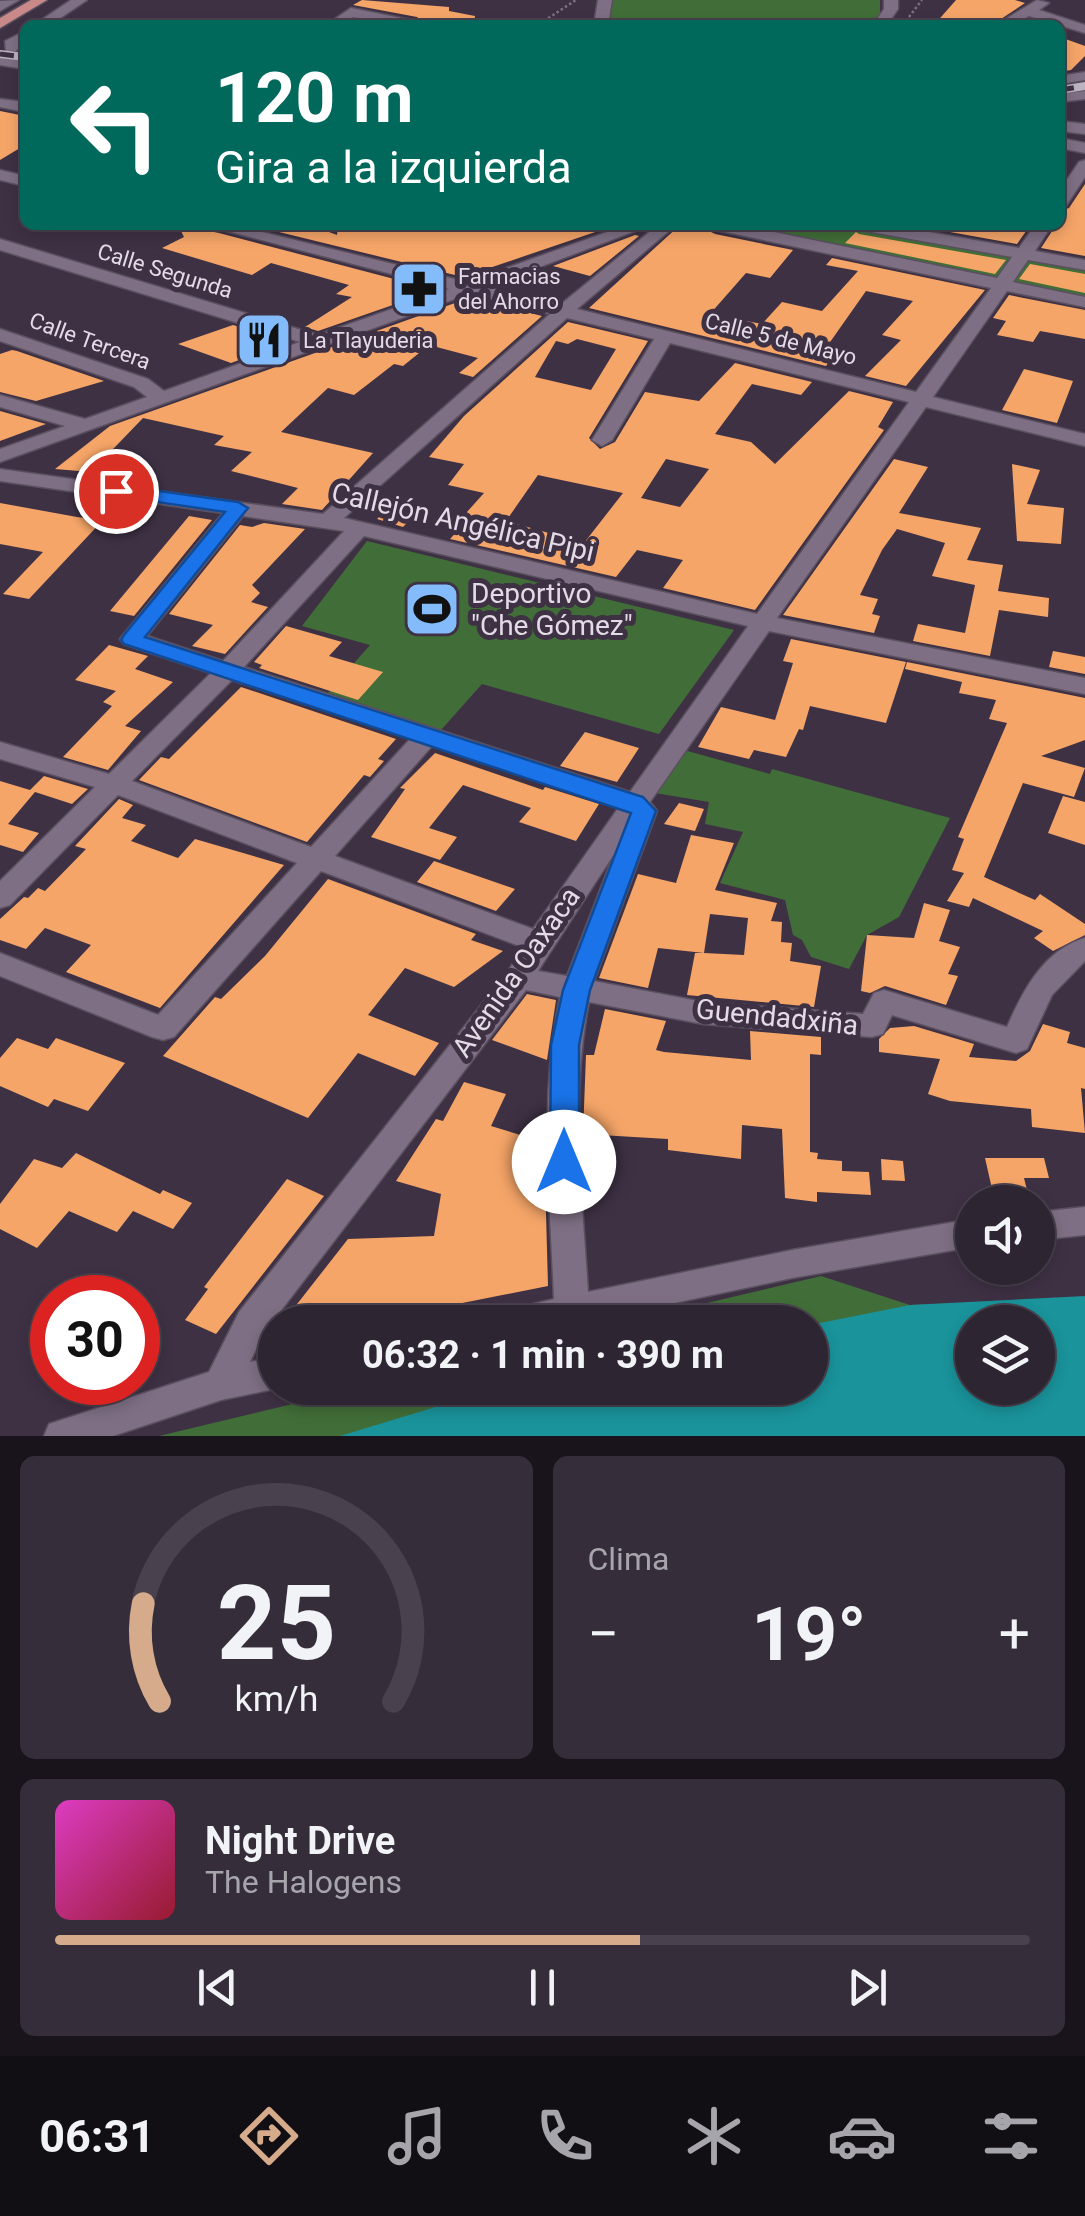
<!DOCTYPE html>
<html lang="es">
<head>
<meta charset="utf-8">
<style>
  body { margin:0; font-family:Roboto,sans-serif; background:#362d3b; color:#f1f3f6; height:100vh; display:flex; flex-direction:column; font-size:38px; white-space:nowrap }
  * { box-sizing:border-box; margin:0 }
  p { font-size:32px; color:#a7a5ac }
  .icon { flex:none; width:55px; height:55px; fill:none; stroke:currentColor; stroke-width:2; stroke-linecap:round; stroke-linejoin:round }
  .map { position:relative; height:1436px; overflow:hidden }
  .sheet { display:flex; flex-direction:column; gap:20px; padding:20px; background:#19141c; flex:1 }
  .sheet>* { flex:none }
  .guide { position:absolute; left:20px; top:20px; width:1045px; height:210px; border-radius:15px; box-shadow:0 5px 15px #0003,0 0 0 2px #49424e; background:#00695c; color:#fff; overflow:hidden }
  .buttons { position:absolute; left:955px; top:1185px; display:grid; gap:20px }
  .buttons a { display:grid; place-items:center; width:100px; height:100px; border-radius:50%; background:#2e2533; box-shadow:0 5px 15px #0003,0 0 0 2px #49424e; font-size:50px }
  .speed { position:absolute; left:30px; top:1275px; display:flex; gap:20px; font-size:50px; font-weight:700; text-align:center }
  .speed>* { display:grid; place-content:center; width:130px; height:130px; border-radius:50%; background:#2e2533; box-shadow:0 5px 15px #0003,0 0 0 2px #49424e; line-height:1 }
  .speed .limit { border:15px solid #d22; background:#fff; color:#111 }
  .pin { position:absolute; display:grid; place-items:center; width:85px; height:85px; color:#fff; margin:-42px; border:5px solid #fff; border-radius:50%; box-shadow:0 2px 10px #0007 }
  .me { position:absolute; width:110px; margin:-55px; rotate:0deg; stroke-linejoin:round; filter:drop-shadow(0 0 8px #0008) }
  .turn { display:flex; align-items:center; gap:35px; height:210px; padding:0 30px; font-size:45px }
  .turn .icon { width:130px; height:130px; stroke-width:2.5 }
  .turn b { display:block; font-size:70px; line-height:85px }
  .big { font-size:75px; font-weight:700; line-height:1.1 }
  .sheet .tile { flex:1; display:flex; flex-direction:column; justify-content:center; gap:15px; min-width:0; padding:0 35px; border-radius:15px; background:#362d3b }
  .sheet .dial { align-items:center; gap:0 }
  .dial svg { height:260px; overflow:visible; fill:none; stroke:#49424e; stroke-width:7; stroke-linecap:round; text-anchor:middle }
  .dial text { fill:#f1f3f6; stroke:none }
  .song { display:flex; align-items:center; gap:30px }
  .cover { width:120px; height:120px; border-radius:15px; background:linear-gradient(135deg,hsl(310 70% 55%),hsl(350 70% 35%)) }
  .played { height:10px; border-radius:5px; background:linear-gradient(90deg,#d6ab8b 60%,#49424e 60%) }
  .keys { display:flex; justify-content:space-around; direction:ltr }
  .heat { display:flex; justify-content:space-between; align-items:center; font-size:55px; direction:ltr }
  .sheet .tiles { flex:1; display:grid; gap:20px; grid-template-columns:1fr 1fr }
  .tile:last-child { grid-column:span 2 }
  .trip { position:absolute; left:258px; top:1305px; width:570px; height:100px; border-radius:50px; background:#2e2533; box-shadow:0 5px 15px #0003,0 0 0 2px #49424e; font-weight:700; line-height:100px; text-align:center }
  .tabs { display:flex; height:160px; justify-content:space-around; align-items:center; background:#120f14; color:#a7a5ac }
  .tabs .icon { width:70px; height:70px }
  .tabs .selected { color:#d6ab8b }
  .tabs b { font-size:45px; color:#f1f3f6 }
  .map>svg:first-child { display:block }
  .green { fill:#416e38; fill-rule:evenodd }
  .water { fill:#1a939b; fill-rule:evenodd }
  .building { fill:#f5a568; fill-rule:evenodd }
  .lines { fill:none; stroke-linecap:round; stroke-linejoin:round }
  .minor-casing { stroke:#5a4f5f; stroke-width:3 }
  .major-casing { stroke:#5a4f5f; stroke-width:3 }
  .path { stroke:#7c7181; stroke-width:2.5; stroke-dasharray:2.5 2.5; stroke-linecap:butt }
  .minor { fill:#7e6f84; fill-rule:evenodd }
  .major { fill:#c98989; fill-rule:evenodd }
  .rail-casing { stroke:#bcb3c0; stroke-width:8 }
  .rail { stroke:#3e3144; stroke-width:5; stroke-dasharray:14; stroke-linecap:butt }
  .route { fill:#1a73e8; stroke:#114b97; stroke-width:2.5 }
  .labels { text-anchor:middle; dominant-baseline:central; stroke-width:10; stroke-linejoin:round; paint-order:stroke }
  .far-street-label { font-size:22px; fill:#e3dbe6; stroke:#3e3144 }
  .far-poi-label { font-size:22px; fill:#e3dbe6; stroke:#3e3144; text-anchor:start }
  .street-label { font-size:28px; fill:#e3dbe6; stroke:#3e3144 }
  .poi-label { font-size:28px; fill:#e3dbe6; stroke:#3e3144; text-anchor:start }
</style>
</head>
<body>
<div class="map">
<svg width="1085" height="1436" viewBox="0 0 1085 1436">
  <rect width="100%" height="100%" fill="#3e3144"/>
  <path class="green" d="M612,0H880V14L869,25H605Z
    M716,225H860L1085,265V302Z
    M367,541L734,630L659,734L482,684L441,730L328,693L370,645L302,626Z
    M684,750L770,774L772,769L950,818L899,917L867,935L849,969L811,957L802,940L793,935L785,900L720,883L743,832L705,824L709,802L655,793Z
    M821,1276L910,1305L1085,1298V1436H159L359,1388H810V1322H627ZM972,1322H1038V1388H972Z"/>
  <path class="water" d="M1085,1296V1436H340L498,1388H810V1325L910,1305ZM972,1322H1038V1388H972Z"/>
  <path class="building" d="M362,0L449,7V11L475,16L474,25H427L417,17L353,5Z
    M956,0H1015L1025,3L992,25H934Z
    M1060,37L1085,46V56L1071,70L1060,72Z
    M0,111L25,116V145L0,160Z
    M1085,184V256L1041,248L1056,225H1060V211L1069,208Z
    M178,225L219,233L436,290L318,331L305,327L352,297L336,294L349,285L271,263L252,275L162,248L184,237Z
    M294,225H310L337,235L338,225H593L607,228L463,277L279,232Z
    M680,225H697L715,234L793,250L770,278L746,273L710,314L762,324L782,302L822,311L858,271L826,265L832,258L985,290L906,386L865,376L901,340L882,335L913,301L866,291L828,345L841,348L826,366L589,308Z
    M911,225H1016L1029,227L1017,244Z
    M856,232L859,234L1006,260L995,274L845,243Z
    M635,235L639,236L590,276L553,266Z
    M1030,264L1085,274V293L1019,279Z
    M1009,295L1085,310V339L1040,331L1033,342L997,335L1006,321L993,318Z
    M469,298L542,316L473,377L459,373L478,358L429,345L403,366L394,364L354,395L328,388L281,432L373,453L322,510L282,504L298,488L231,471L252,452L214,445L224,436L143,418L91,472L55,469L110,426Z
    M568,322L648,341L589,438L600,449L615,442L645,392L699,401L735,363L812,382L801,395L752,384L715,434L751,442L775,464L849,391L893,402L878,427L884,430L755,610L663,588L683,560L637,550L616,577L450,539L464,524L458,522L484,493L448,485L464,464L429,457L464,416ZM577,339L616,349L591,390L535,377L556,341L568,344ZM666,459L709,469L680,507L641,498ZM538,475L547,477L623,493L584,543L506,521Z
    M233,325L288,342L231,363L178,344Z
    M12,350L17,351L104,381L36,401L0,392V354Z
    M1024,369L1073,381L1057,423L1002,410Z
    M0,411L46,424L0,441Z
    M894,459L928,467L899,513L981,528L967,560L1003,565L998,591L1049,598L1048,617L999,610L990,656L913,641L918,624L965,633L975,585L932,576L945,543L897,529L882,550L860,595L878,599L872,614L880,616L874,633L783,615Z
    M1012,464L1040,470L1027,504L1064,508L1061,544L1017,541Z
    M397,500L422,507L403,527L377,519Z
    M0,503L77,517L103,520L29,599L3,594L43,552L0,544Z
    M189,516L212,520L134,616L110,611Z
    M264,523L305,529L252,585L260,593L251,602L268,607L225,654L192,646L213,625L169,614L240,525L252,527Z
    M286,626L342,642L329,656L383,672L358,700L259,668L262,665L254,662Z
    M791,639L906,662L886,723L810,706L803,730L799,729L786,757L754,750L749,759L698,747L721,707L775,720L793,663L783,661Z
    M109,645L148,656L135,669L173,682L125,726L141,731L108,770L63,757L112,706L103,702L116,691L75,680Z
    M1053,651L1085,657V674L1049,667Z
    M907,662L1085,698V740L1041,756L1085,768L1074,797L1023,783L984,877L1035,900L1040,894L1085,924V935L1053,951L1034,938L1043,931L973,898L969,907L947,901L964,873L952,870L964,839L958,837L1007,723L989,719L996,700L959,693L962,682L905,669Z
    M241,687L396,739L378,759L384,761L370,777L364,775L307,842L139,780L161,757L169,759Z
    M585,732L639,748L617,782L560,766Z
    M435,753L543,790L545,787L599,804L576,841L519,822L531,808L463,785L429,828L457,837L440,860L371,837L405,789L400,788Z
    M44,776L88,789L72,804L35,792L8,824L39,833L23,852L0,845V781L30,790Z
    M1063,796L1085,802V845L1048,833Z
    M119,799L133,805L122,818L146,825L131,841L178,858L195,839L284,865L160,1008L66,972L91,945L45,928L26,949L0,940V919L24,897L28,898L38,888L45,891L86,849L75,846Z
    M679,803L704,809L695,831L664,824Z
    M691,835L734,843L715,890L777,903L771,921L782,922L781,942L792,943L790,961L821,966L814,1007L687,995L695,953H704L658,948L648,988L599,978L638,874L676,883ZM710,914L748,918L744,955L704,953Z
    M434,861L515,889L496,911L417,882Z
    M328,879L476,934L471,940L503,951L454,987L405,968L368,1015L439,1043L415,1076L358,1053L308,1118L163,1056L215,997L221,999L265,956Z
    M924,903L950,910L939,941L960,947L948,974L958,976L946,1005L885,986L870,993L861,991L867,935L914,938Z
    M527,994L556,1000L547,1060L492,1040Z
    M605,1009L666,1021L656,1050L664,1052L751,1060L750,1031L821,1037V1055L810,1054V1152L818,1153L817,1159L842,1161V1171L869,1172L871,1195L817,1192V1202L785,1198L782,1129L742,1125L741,1159L668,1150V1139L583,1134L586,1055H594Z
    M1043,1024L1070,1032L1067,1043L1085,1048V1089L1081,1088L1085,1133L1032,1127L1031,1109L950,1101L928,1094L940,1059L879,1052V1039L890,1028L914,1026L974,1044L969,1057L1016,1061L1030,1051Z
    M17,1038L48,1049L56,1038L125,1063L88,1111L54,1099L48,1107L0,1086V1058Z
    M464,1082L506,1094L491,1126L544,1142L548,1286L367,1322H283L348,1239L434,1236L441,1194L396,1181L436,1119L443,1121Z
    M76,1153L160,1194L163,1190L192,1203L173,1229L133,1211L117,1232L69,1211L37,1248L0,1229V1204L34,1159L62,1168Z
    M985,1158H1044L1049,1178H1024L1030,1202H995Z
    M881,1159L903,1161L905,1181L882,1180Z
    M287,1179L324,1196L216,1334L185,1320L208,1289L204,1287Z"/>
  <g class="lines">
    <g class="minor-casing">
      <path id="minor" d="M19,0L0,11V1Z
        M71,0H87L50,25H34Z
        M598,0H612L608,25H594Z
        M884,0H898V9L887,25H873L884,9Z
        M1037,0L1049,3L1039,10L1085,25V33L1029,16L1013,25H996Z
        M351,8L416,21L423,25H396L353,17L342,25H326Z
        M25,31V41L16,51H6L5,41Z
        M0,57L25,61V69L0,65Z
        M1085,72V80L1060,84V76Z
        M1085,91V99L1060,102V94Z
        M0,99L25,102V112L0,107Z
        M1060,121L1085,124V134L1060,131Z
        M1060,138L1085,143V153L1060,148Z
        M1085,160V177L1066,206L1060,207V190L1079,162Z
        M0,170L25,176V186L0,180Z
        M204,225H233L467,282L627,225H651L487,287L560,305L658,225H676L577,309L916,392L991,288L716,230L708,225H740L997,278L1012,257L860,230L852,225H889L1019,248L1035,225H1052L1035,251L1085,260V270L1028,260L1013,282L1085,297V307L1007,291L933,397L1085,434V446L926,407L777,618L1085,678V694L769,631L650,802L657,811L594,981L703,1002L863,1014L874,993L884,990L1007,1027C1023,990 1044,950 1085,938V961L1052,995L1027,1049L1016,1053L892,1015L883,1034L872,1037L703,1024L589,1002C570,1097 582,1196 588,1292L792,1250L972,1219V1247L792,1278L585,1322H499L504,1311L554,1299C550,1199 539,1095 560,997L526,990L263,1334L250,1362L275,1357V1388H279L221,1400L113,1436H44L49,1424L209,1372L239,1312L509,970L522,947L321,871L174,1037L163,1040L152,1037L0,976V953L158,1015L297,863L118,795L10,905L0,908V881L95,787L0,759V742L109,774L211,673L124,644L120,639L223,513L0,481V469L323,514L550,314L469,294L0,462V449L65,426L0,407V395L85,419L147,397L134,387L0,341V329L148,379L164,391L300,342L0,250V239L318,335L449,289ZM567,318L654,339L592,440L602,446L612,440L670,343L909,402L757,614L344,518ZM243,516L344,531L223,661L147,636ZM364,536L748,626L630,792L244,667ZM232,680L411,738L311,847L132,781ZM432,746L619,807L533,929L335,856ZM614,854L567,976L538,971Z
        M1085,1207V1235L1038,1240V1212Z"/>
    </g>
    <g class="major-casing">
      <path id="major" d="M31,0H47L0,28V18Z"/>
    </g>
    <path class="path" d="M909,17L922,0
      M547,25L544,21L576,0"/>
    <use href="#minor" class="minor"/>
    <use href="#major" class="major"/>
    <g class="rail-casing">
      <path id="rail" d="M0,54L25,57
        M1060,90L1085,86"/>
    </g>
    <use href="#rail" class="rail"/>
  </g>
  <path class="route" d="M116,485L238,502L248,508L145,637L643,797L656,811L590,990L579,1045V1162L575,1171L564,1174L554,1171L550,1162L551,1045L563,990L631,813L124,644L121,640L124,635L225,512L109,495V487Z"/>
  <defs>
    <g id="pharmacy-square" transform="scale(2.875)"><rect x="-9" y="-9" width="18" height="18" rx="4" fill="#84bcfb" stroke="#3e3144"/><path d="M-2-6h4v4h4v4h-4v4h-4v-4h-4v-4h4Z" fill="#111"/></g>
    <g id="restaurant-square" transform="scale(2.875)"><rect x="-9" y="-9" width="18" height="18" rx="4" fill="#84bcfb" stroke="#3e3144"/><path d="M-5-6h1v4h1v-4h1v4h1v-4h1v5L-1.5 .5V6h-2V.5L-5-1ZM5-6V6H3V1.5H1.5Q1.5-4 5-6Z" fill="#111"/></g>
    <g id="stadium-square" transform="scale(2.875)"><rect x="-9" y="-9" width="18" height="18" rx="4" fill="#84bcfb" stroke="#3e3144"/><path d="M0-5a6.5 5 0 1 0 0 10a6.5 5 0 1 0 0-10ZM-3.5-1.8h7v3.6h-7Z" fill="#111"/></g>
  </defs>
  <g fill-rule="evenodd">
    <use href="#pharmacy-square" x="419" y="289"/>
    <use href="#restaurant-square" x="264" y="340"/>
    <use href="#stadium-square" x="432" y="609"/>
  </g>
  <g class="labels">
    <g class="far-street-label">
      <text transform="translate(165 271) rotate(17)">Calle Segunda</text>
      <text transform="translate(781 339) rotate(14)">Calle 5 de Mayo</text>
      <text transform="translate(90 341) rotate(20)">Calle Tercera</text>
    </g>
    <g class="far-poi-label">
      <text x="458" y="276">Farmacias<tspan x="458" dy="25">del Ahorro</tspan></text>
      <text x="303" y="340">La Tlayuderia</text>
    </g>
    <g class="street-label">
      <text transform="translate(463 522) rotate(13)">Callejón Angélica Pipi</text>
      <text transform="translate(516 972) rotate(-55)">Avenida Oaxaca</text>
      <text transform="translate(777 1017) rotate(6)">Guendadxiña</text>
    </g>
    <g class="poi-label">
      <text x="471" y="593">Deportivo<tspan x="471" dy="32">"Che Gómez"</tspan></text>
    </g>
  </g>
</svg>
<div class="buttons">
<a><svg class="icon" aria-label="sound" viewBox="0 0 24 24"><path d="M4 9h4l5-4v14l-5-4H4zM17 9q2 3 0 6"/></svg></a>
<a><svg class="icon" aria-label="layers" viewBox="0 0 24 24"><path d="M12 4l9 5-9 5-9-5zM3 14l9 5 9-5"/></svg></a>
</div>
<div class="speed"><div class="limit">30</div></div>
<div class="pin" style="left:116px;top:491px;background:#d93025"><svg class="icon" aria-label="arrive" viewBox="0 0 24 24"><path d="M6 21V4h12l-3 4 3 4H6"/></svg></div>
<svg class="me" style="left:564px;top:1162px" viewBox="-20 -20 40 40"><circle r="19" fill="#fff"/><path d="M0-13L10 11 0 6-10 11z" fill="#1a73e8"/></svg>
<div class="trip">06:32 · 1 min · 390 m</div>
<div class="guide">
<div class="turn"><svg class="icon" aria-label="left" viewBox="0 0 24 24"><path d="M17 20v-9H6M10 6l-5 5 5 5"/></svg><div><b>120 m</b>Gira a la izquierda</div></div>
</div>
</div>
<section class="sheet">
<div class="tiles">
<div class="tile dial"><svg viewBox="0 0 100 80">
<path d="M14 69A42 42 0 1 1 86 69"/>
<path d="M14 69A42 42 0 0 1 9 39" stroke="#d6ab8b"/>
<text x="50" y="56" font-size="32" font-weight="700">25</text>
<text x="50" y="72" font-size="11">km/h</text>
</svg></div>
<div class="tile"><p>Clima</p>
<div class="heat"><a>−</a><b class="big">19°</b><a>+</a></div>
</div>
<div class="tile">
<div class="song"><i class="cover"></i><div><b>Night Drive</b><p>The Halogens</p></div></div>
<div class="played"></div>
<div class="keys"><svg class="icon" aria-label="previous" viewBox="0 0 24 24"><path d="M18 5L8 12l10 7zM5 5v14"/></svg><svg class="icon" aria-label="pause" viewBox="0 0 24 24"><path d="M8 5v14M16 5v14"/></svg><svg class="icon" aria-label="next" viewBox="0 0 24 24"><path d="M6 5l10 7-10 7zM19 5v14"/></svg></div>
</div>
</div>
</section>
<nav class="tabs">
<b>06:31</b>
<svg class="icon selected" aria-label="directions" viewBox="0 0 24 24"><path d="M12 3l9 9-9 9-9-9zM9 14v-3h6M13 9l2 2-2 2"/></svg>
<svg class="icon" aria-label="music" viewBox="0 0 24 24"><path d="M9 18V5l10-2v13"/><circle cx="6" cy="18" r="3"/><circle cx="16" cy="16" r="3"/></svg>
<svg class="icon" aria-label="phone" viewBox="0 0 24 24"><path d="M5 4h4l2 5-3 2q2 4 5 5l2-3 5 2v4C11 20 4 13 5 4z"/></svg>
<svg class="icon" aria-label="climate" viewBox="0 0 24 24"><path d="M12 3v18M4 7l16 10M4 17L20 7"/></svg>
<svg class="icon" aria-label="car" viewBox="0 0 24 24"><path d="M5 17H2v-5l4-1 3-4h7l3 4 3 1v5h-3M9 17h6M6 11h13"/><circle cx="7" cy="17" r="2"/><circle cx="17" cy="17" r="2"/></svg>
<svg class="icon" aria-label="filters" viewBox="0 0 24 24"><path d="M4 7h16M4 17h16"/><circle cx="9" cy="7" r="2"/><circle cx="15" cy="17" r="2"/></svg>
</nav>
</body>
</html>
